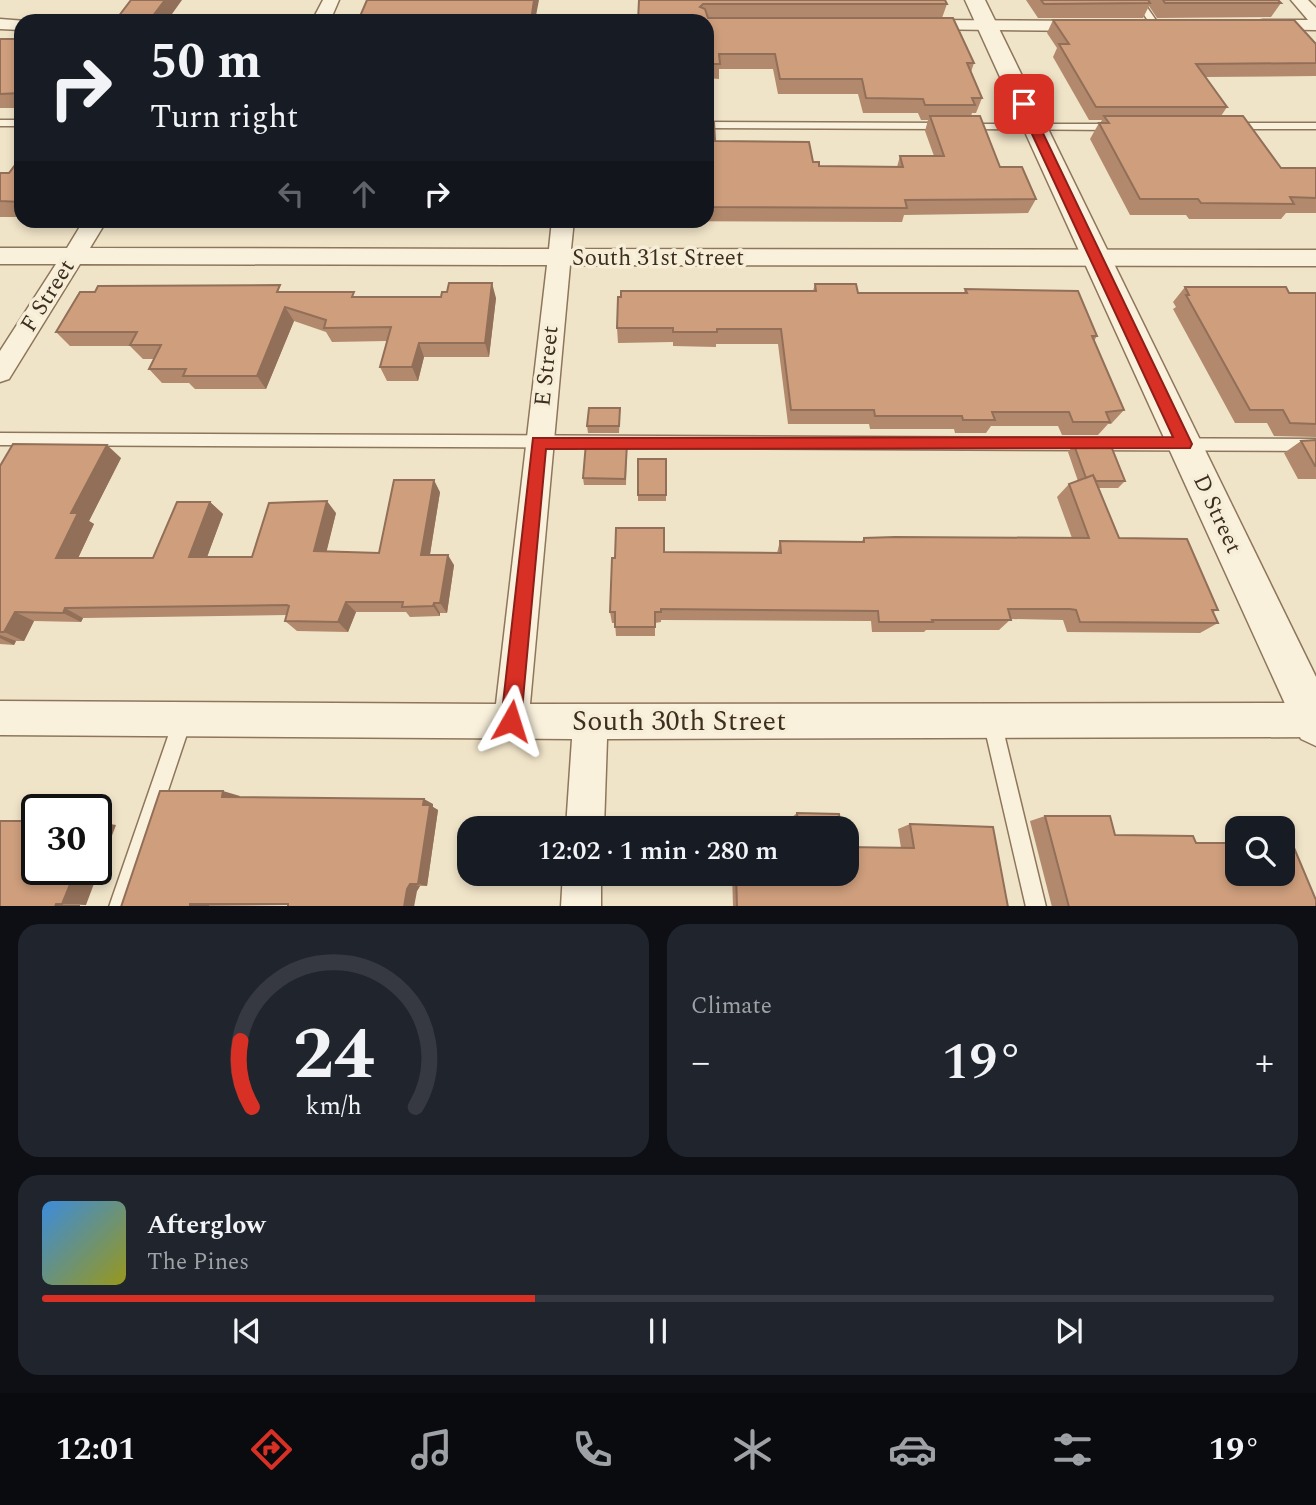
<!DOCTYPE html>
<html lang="en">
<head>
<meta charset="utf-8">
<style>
  body { margin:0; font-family:Spectral,serif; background:#20242c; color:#f1f3f6; height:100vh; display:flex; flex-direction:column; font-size:26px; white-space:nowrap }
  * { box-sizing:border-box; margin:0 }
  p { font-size:23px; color:#9ea1a6 }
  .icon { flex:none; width:38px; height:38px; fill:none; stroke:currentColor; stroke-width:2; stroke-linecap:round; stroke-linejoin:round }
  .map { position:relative; height:906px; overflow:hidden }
  .drawer { display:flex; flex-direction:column; gap:18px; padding:18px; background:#0d0f14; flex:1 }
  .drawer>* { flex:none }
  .hud { position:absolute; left:14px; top:14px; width:700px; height:214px; border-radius:21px; box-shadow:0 4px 10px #0003; background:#171b24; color:#f1f3f6; overflow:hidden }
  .controls { position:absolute; left:1225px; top:816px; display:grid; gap:14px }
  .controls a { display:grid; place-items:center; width:70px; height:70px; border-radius:14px; background:#171b24; box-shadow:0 4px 10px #0003; font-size:35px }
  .speed { position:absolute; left:21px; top:794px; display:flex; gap:14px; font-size:35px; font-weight:700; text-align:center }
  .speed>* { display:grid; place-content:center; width:91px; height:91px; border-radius:50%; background:#171b24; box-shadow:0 4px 10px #0003; line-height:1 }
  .speed .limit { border:4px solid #111; border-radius:10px; background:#fff; color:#111 }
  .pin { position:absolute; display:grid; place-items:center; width:60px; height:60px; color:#fff; margin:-30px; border-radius:14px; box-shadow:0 4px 10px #0006 }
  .me { position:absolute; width:77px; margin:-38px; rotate:6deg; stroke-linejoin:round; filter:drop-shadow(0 0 5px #0008) }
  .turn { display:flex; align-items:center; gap:24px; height:147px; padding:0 21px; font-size:32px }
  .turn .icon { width:91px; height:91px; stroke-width:2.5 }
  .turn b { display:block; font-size:49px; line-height:60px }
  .lanes { display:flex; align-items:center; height:66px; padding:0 21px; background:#0003; justify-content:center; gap:35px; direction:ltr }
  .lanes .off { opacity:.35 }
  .big { font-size:52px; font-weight:600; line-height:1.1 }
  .drawer .tile { flex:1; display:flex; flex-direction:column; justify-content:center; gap:10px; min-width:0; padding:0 24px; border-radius:21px; background:#20242c }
  .drawer .dial { align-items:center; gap:0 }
  .dial svg { height:182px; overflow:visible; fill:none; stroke:#363941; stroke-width:7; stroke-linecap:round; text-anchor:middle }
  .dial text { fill:#f1f3f6; stroke:none }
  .song { display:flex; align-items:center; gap:21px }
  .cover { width:84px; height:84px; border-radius:10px; background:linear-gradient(135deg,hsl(210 70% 55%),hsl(60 70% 35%)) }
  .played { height:7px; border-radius:4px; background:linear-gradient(90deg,#d93025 40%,#363941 40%) }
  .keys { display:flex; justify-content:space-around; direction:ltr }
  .heat { display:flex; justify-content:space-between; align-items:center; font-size:38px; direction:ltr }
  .drawer .tiles { flex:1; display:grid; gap:18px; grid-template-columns:1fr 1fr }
  .tile:last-child { grid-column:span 2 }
  .trip { position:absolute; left:457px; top:816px; width:402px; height:70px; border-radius:21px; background:#171b24; box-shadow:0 4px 10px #0003; font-weight:600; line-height:70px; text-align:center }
  .menu { display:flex; height:112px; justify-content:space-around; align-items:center; background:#090b0e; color:#9ea1a6 }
  .menu .icon { width:49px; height:49px }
  .menu .selected { color:#d93025 }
  .menu b { font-size:32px; color:#f1f3f6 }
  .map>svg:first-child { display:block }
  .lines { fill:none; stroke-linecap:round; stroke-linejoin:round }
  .service-casing { stroke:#8d765c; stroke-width:3 }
  .minor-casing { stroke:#8d765c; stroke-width:3 }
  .tertiary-casing { stroke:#8d765c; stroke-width:3 }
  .service { fill:#faf1dc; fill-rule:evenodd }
  .minor { fill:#faf1dc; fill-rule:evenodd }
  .tertiary { fill:#faf1dc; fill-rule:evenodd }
  .wall { fill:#b2896c }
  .shaded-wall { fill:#916f58 }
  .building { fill:#cf9f7d; stroke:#916f58; stroke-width:2 }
  .route { fill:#d93025; stroke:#8d1f18; stroke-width:2 }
  .labels { text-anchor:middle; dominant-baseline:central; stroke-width:7; stroke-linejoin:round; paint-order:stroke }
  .street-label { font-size:23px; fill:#3d2e20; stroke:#f7eed8 }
  .near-street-label { font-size:28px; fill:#3d2e20; stroke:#f7eed8 }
</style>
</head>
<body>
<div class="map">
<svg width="1316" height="907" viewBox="0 0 1316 907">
  <rect width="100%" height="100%" fill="#f0e4c8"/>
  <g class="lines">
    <g class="service-casing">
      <path id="service" d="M1134,0H1142L1160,26L1159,28H1153Z
        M0,120H21V126H0Z
        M707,122L944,123L949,126L944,129L707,128Z
        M1316,123V129H1233L1228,126L1233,123Z
        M960,124H1115L1120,127L1115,130L964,129L960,128Z
        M0,433L1316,439V451L0,445Z
        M183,710L189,713L192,719L129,907H109L174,719L177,713Z
        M992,712L998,715L1001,721L1046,907H1026L983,721L986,715Z"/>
    </g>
    <g class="minor-casing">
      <path id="minor" d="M323,0H339L330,21H312Z
        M1291,0H1308L1316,8V30L1257,29L1254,25L1257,21L1263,20H1308Z
        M0,19L26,21H21V30L0,29Z
        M920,20L1089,21L1098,26L1089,31L914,29L911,25L914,21Z
        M84,220H107L90,248L549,249L552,220H574L571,249L1316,250V266L570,265L530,704L1316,703V737L607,739L604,828H566L572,739L0,735V701L496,704L547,265L80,264L9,379L0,382V351L56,264H0V248H67Z
        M563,873H601V907H561Z"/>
    </g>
    <g class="tertiary-casing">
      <path id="tertiary" d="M965,0H985L1316,677V746L1301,739Z"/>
    </g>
    <use href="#service" class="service"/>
    <use href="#minor" class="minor"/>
    <use href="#tertiary" class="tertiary"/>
  </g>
  <path class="wall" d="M639,0L947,4L942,18L974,63L971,72L982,98L976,113H972L971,116L1000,167L1036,199L1028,213L904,215L902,222L623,221L707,220V122L715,141L813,162L819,166L897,167L900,156H934L925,131L928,120H921L918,113H863L858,94H778L773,69H719V79L707,78V21Z
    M1026,0H1278L1281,3L1271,17L1157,18L1149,6L1143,18H1038Z
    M1053,20L1316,44V76L1205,77L1227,107L1221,116L1281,168H1316V213H1286L1281,219H1189L1186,215H1130L1090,139L1099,123H1100L1102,120H1089L1053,57L1057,48L1047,33Z
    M0,39H21V108H0Z
    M21,157V217H0V173H9Z
    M815,284L858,293H964L965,289L1097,336L1094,341L1124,410L1111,424H1108L1098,435H1062L1058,426H991L986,433H955L954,429H870L869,424H788L778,344H716V347L673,346V342L618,343L617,328L813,291Z
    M1185,287L1289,293H1316V437L1274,436L1267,423H1235L1173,309L1176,307L1173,302Z
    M284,292L356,297L496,298L489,357H424L418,381H387L380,367L387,341L332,342L326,332L294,321L266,389H195L189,383H162L149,369L154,359H143L130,346H70L56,332Z
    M620,416L619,433H588L587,426Z
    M1316,440V479H1298L1284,453L1301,441Z
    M627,444L626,485H584L583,478Z
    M1074,445L1125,481L1118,488H1098L1119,538L1218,610L1213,612L1218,623L1200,633L1067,632L1063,620L1011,619L999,630H926L924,632H872L871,621L661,620V622L655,623V636H616L615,623H612L610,612L664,552L777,553L780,541H862L864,538H1072L1057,497L1069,484L1078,481L1068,452Z
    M121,458L89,521L94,524L78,558H153L210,502L223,514L207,557H252L336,513L326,552L379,553L440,492L430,555L454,565L447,613H440V616L410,617L406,612H356L348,632L297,631L285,621L287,615L83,618L81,622L34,621L24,641H16L14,645L0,644V466Z
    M666,459V501H638V495Z
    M240,796L239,797L433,804V807L438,810L427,886H420L417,891L288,905L121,907Z
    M797,813L841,828H746L750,823L791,824V818Z
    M1045,816L1115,835L1196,843L1316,907H1052L1030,821Z
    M910,824L1008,907H733L732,873H847L901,848L898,829Z"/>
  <path class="shaded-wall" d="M165,0H182L167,21H149Z
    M534,0H539L535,21H531Z
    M492,283L496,298L489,357L485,343Z
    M285,307L294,321L266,389L257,376Z
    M419,343L424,357L418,381L412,367Z
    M107,445L121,458L89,521L94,524L73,569L56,558L71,513Z
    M434,480L440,492L428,566L421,555Z
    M327,501L336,513L324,562L314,551Z
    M210,502L223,514L203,568L189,557Z
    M448,555L454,565L447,613L440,603Z
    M346,602L356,612L348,632L338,622Z
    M434,603L440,613V616L433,606Z
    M65,608L83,618L81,622L63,613Z
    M15,612L34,621L24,641L4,632Z
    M0,635L16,641L14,645L0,638Z
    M223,791L240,796L238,801L222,797Z
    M424,799L433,804V807L438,810L427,886L418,884Z
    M83,803L105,807L99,822L116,825L86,905L62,904L76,870H96V810H80Z
    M410,884L420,886L417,891L414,907H404L407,889Z
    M56,904L80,905V907H55Z
    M190,904L209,905V907H190Z"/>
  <path class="building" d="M131,0H165L149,21H115Z
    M367,0H534L531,21H358Z
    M639,0H945L947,4H703L700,7L705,9L708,18H953L974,63H967L982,98H972L975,105H925L923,99L866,98L862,79H780L775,54H719L720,64H707V21H638Z
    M1041,0H1148L1150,3L1044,4Z
    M1163,0H1278L1281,3H1165Z
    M1053,20H1294L1316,44V63L1196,64L1227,107H1096L1059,44H1069Z
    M0,39H21V93L0,94Z
    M930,116H980L1000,167H1022L1036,199L905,200L907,208L707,207V122H714L715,141L809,142L813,162H819V166L903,167L900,156H944Z
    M1104,116H1243L1281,168H1316V198L1290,197L1294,204L1201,203L1198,199H1140L1099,123H1109Z
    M21,157V202L0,201V173H9Z
    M449,283H492L485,343H419L412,367H380L391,327L324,328L326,320L285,307L257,376H183L186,369H149L161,345H130L137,332H56L80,292H95L98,286L280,285L277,292H354L352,297H441L442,292H447Z
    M815,284H856L858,293H967L965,289L1078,291L1097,336H1092L1124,410L1106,412L1110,422H1073L1069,412H992L995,420H963L962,416H875L874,410H791L781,329H717V332H673V328H617L618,297H621V291H816Z
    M1185,287H1286L1289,293H1316V424L1290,423L1283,410H1250L1186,295H1189Z
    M589,408H620L619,426H587Z
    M1316,440V466H1315L1301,441Z
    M586,443L627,444L625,479L583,478Z
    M13,444L107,445L71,513H78L56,558H153L177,502H210L189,557H252L269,503L296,502L327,501L314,551L379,553L394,480H434L421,555H448L440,603H434L433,606L402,607L403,602H346L338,622L285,621L289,606L287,605L65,608L63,613L15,612L4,632H0V466Z
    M1074,445L1111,446L1125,481H1096L1093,475L1086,478Z
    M638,459H666V495H638Z
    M1093,475L1119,538L1187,539L1218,610H1212L1218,623L1080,622L1076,610L1070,609H1008L1011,620H932L933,622H879L878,611L661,609V612H655V627H615V612H610L612,558H615L616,528H664V552L781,553L780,541L864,542V538L895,537L1089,538L1069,484Z
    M160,791H223L222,797L424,799L423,805H430L418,884H410L407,889L404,907H288V904H190V907H121Z
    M52,802L83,803L80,810H48Z
    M797,813L839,814L841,828H751L750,823L798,824Z
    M1045,816H1110L1115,835L1193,836L1196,843H1237V873H1283V843H1292L1316,900V907H1069Z
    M0,821H37V870H76L62,904H56L55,907H0Z
    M910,824L993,827L1008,907H737L736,873H847V847L914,848Z"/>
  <path class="route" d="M1024,101L1029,104L1192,444L1190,448L546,449L521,721L518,728L511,731L504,728L501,721L533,438L1173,437L1018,104Z"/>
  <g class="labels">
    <g class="street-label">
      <text x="658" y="258">South 31st Street</text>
      <text transform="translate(48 296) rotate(-58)">F Street</text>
      <text transform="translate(547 366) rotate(-84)">E Street</text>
      <text transform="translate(1217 514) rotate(65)">D Street</text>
    </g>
    <g class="near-street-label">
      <text x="679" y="721">South 30th Street</text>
    </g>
  </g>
</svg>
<div class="controls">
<a><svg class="icon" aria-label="search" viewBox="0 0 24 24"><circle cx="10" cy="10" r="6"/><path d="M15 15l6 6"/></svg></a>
</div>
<div class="speed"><div class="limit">30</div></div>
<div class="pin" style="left:1024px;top:104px;background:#d93025"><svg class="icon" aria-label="arrive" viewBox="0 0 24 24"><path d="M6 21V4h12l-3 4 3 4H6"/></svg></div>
<svg class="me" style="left:511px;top:721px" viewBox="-20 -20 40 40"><path d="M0-17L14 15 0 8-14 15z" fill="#d93025" stroke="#fff" stroke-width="4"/></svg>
<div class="trip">12:02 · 1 min · 280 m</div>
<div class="hud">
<div class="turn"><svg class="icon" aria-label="right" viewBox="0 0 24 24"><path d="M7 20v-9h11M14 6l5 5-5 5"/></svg><div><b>50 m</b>Turn right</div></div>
<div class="lanes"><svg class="icon off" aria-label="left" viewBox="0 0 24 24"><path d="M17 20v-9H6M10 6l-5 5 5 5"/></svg><svg class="icon off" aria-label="ahead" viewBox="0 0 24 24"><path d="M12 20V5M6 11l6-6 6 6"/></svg><svg class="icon" aria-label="right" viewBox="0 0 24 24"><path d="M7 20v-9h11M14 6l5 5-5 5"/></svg></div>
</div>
</div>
<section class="drawer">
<div class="tiles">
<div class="tile dial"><svg viewBox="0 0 100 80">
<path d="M14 69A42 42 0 1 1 86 69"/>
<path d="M14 69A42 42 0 0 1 9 40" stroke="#d93025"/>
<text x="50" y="56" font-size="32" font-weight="700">24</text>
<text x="50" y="72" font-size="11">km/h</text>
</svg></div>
<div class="tile"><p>Climate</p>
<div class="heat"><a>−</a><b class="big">19°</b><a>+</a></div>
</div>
<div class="tile">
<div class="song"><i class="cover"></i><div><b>Afterglow</b><p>The Pines</p></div></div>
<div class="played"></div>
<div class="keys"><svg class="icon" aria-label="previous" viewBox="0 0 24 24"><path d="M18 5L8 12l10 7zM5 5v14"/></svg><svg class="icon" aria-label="pause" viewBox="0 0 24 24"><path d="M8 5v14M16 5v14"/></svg><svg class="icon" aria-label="next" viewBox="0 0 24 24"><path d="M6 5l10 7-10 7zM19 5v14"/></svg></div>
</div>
</div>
</section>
<nav class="menu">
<b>12:01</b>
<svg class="icon selected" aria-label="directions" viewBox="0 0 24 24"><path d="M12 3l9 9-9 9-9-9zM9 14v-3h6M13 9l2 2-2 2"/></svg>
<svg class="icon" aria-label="music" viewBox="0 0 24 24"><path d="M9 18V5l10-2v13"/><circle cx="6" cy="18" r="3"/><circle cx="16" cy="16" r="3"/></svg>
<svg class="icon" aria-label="phone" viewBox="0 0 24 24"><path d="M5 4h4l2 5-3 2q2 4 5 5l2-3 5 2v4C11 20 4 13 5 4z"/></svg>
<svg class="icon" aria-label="climate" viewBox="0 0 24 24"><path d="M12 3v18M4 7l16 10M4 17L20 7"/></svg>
<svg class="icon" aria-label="car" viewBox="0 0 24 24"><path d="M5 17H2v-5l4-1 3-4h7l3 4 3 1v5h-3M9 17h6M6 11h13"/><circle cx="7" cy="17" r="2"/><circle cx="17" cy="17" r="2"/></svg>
<svg class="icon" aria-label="filters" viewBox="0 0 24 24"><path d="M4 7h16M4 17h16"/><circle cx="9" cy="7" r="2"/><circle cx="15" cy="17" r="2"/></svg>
<b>19°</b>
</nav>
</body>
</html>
